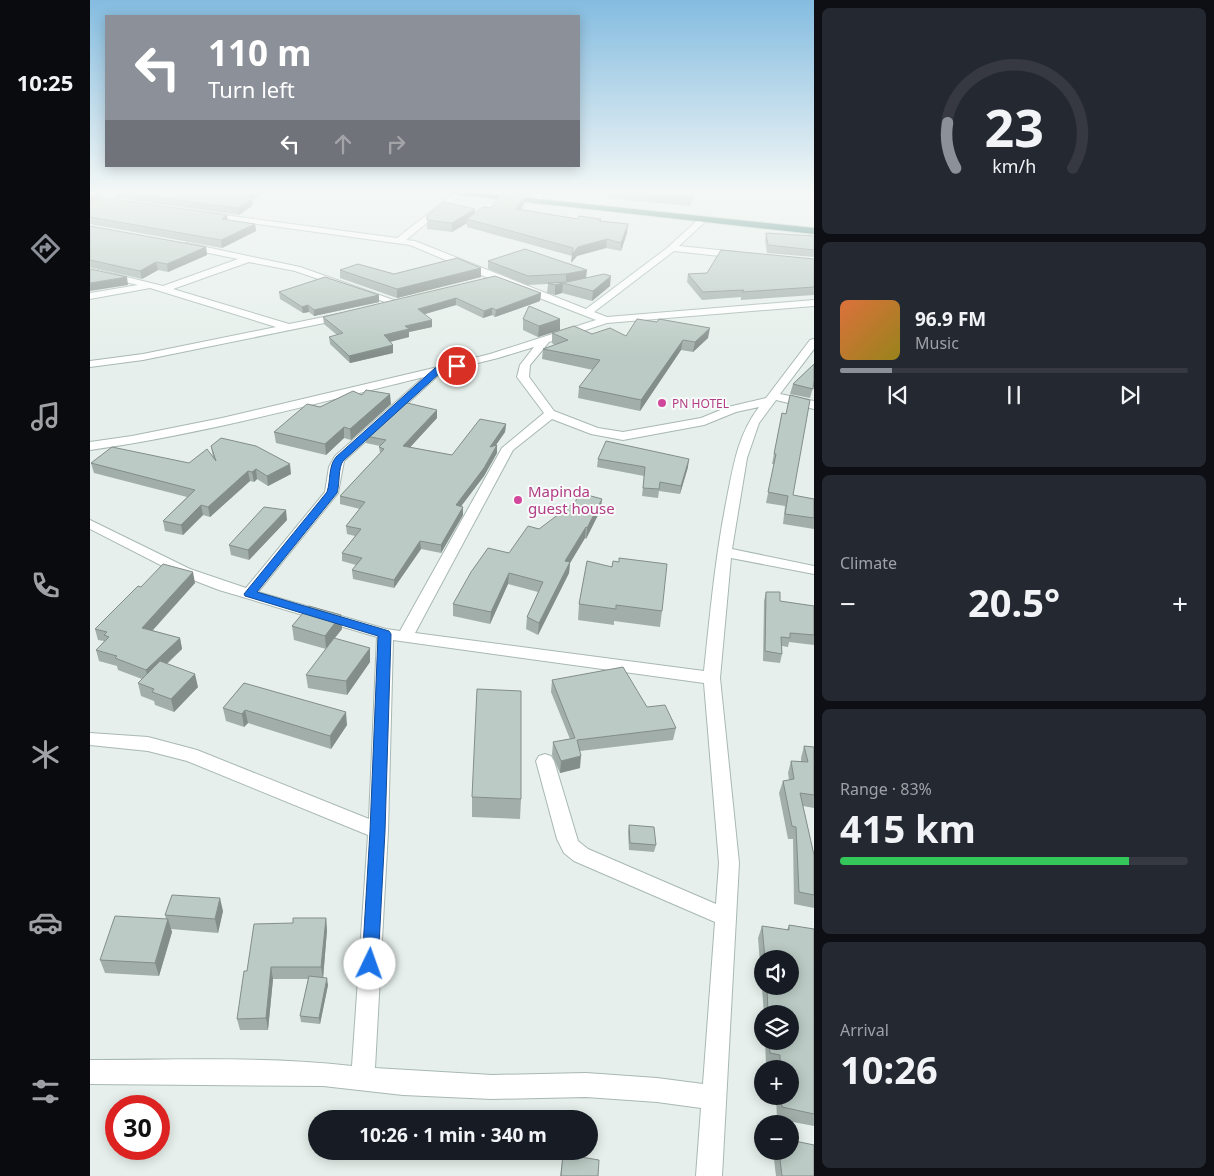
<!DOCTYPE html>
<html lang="en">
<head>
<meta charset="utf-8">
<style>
  body { margin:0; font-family:"Noto Sans",sans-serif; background:#242831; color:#f1f3f6; height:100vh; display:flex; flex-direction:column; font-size:19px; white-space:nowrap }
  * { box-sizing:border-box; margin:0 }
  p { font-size:16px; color:#9ea1a6 }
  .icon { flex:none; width:28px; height:28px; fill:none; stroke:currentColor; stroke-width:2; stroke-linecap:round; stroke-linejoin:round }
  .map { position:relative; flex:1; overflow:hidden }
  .side { display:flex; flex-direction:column; gap:8px; padding:8px; background:#0d0f14; width:400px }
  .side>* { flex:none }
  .top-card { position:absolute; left:15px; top:15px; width:475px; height:152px; border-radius:0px; box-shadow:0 2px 12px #0003; background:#8c9099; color:#fff; overflow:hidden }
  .buttons { position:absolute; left:664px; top:950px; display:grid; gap:10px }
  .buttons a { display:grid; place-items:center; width:45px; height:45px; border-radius:50%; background:#171b24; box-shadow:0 2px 12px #0003; font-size:25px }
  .speed { position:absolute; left:15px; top:1095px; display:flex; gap:10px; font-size:25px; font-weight:700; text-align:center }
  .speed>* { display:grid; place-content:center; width:65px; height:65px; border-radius:50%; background:#171b24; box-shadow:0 2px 12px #0003; line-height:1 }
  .speed .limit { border:8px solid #d22; background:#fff; color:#111 }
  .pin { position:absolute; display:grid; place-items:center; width:42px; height:42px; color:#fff; margin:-21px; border:2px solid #fff; border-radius:50%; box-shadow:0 1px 5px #0007 }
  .me { position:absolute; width:55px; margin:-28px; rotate:3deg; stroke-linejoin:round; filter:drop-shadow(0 0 4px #0008) }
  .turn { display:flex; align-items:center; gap:18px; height:105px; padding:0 20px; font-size:22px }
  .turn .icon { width:65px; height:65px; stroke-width:2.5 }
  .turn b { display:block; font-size:35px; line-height:42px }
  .lanes { display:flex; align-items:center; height:48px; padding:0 20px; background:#0003; justify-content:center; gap:25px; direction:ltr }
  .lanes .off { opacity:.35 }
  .big { font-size:38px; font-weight:700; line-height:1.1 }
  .side .tile { flex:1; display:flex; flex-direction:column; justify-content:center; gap:8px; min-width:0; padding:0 18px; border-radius:8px; background:#242831 }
  .side .dial { align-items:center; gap:0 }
  .dial svg { height:130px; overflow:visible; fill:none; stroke:#363941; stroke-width:7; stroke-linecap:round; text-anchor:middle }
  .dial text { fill:#f1f3f6; stroke:none }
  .song { display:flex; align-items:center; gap:15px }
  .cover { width:60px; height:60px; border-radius:8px; background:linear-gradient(135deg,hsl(20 70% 55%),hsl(50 70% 35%)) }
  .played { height:5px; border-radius:2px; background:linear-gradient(90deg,#8c9099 15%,#363941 15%) }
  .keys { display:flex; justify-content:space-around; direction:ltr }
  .heat { display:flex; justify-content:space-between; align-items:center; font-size:28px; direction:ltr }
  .charge { height:8px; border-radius:4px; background:linear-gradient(90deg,#34c759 83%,#363941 0) }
  .trip { position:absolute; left:218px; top:1110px; width:290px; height:50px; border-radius:25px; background:#171b24; box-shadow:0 2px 12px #0003; font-weight:700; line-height:50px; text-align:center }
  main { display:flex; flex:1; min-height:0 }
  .menu { display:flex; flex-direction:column; width:90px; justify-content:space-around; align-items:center; background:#090b0e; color:#9ea1a6 }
  .menu .icon { width:35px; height:35px }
  .menu .selected { color:#8c9099 }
  .menu b { font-size:22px; color:#f1f3f6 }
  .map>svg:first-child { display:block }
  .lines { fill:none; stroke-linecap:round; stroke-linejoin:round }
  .minor-casing { stroke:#a8b8b2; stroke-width:2 }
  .highway-casing { stroke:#c2cac8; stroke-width:2 }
  .minor { fill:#fff; fill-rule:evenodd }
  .highway { fill:#2f6f62; fill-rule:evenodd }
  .wall { fill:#a1aea9; fill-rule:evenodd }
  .shaded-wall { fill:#838d89 }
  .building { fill:#bbcac4; stroke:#838d89 }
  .route { fill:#1a73e8; stroke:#114b97 }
  .hotel-dot { fill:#d1479c; stroke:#f7fbf9; stroke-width:2 }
  .labels { text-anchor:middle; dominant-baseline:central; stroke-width:4; stroke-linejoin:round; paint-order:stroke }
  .far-hotel-label { font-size:12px; fill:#b23c85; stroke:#f7fbf9; text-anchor:start }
  .hotel-label { font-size:15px; fill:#b23c85; stroke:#f7fbf9; text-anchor:start }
</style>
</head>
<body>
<main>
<nav class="menu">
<b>10:25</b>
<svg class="icon selected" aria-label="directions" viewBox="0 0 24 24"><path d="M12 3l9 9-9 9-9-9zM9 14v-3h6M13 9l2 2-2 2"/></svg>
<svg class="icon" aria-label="music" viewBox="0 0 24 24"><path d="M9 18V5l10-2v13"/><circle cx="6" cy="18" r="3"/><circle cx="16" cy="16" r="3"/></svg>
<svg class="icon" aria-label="phone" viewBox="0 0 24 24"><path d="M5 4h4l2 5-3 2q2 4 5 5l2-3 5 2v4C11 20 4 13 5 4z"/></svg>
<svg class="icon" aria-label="climate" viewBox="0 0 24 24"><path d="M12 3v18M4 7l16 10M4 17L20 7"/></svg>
<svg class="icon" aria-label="car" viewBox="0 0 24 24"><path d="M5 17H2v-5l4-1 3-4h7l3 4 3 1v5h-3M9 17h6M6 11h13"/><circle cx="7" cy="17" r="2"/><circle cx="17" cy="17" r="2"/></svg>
<svg class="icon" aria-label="filters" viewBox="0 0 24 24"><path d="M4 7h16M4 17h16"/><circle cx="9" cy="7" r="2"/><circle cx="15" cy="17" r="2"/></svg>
</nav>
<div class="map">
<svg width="724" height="1176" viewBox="0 0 724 1176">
  <rect width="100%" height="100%" fill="#e6efeb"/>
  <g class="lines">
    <g class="minor-casing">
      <path id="minor" d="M21,192H30L0,212V206Z
        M366,192H375L316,240L325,241L496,309L577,248L610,218L617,220L589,246L648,252L652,255L648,258L584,251L504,312L517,317L724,300V306L517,323L459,342L440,365L439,377L464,411L508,428L533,432L611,418L638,407L676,398L720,340L724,339V349L690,394L724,401V409L686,400L669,423L657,458L642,549L724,566V574L641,558L630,678L649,863L632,1176H606L611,1108L567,1102L496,1097L402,1099L313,1095L233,1086L0,1084V1060C87,1060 176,1056 262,1066L278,835L97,761L58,751L0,745V733L58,737L107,750L279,819L287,637L129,590L90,575L0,529V520L100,569L156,588L235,492L239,467L245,456L334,377C223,404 113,434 0,450V442L42,436L132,418L348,367L400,354L506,320L403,280L320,245L118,217L114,215L118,213L307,238ZM444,347L430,365L427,377L454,413L412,448L310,631L296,629L168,592L248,493L254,461L352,372L408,358ZM669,407C647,436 643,468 636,503C625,559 620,615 614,671L325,633L423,450L462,419L501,434L533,440L614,425L646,412ZM303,640L614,683L629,863L626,904L498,849L488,841L464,761L461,756L455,754L449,756L446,761L467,839L474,853L484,861L625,922L613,1084L567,1078L496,1073L402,1075L285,1068L298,831Z
        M448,192H456L448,203H442L441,201Z
        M97,243L210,267L312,303L310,305H304L205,271L159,262L83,289L199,324L254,313L259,316L254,319L53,360L0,367V361L53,354L186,327L60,288L0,299V293L48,285L0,274V268L73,286L148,259L94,248V244Z"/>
    </g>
    <g class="highway-casing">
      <path id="highway" d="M360,192H383L724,228V234L364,194Z"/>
    </g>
    <use href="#minor" class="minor"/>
    <use href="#highway" class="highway"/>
  </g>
  <path class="wall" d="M24,192H175V193L162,200L163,205L149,215L26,198Z
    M417,192H443L440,196L417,194Z
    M518,192H605L600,206L518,198Z
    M435,196L434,204L431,209L488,219H511V222L537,233L531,251L516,248L487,256L481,263L482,256L377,227V223L362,232L337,229V216L385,213L401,208Z
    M0,205L138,220L165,224L166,231L132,248L0,224Z
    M0,226L116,247L117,255L78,272L68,270L52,279L0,267Z
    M676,233L724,236V257L677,253L675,240Z
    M435,249L496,278L520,286L502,301L472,293L465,295L457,293L458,284L437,285L398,269V261Z
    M724,259V295L651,300V297L612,300L597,282L598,274L617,273Z
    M250,270L304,274L391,277L307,298L250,278Z
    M405,276L451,293L450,301L405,317L402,315L393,318L366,305L335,314L342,327L319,332V337L300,342L303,345V353L260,363L240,344L239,337L247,335L234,324L233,317Z
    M189,292L289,295V302L224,316L219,312L213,313L190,299Z
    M433,319H470V330L448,337L433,330Z
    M462,333L502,334L536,336L618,338L603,352L591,350L550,411L488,398L489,387L503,370L452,359L453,349L465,345L462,343Z
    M724,364V384L720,398L700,394L703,384Z
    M272,395L301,404L261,440L254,438L236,455L186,443L184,432L230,407Z
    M347,410V418L320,447L362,455L416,424L415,432L406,445H407V453L394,476L371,506L373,515L351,553L331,549L304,588L263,579L262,570L266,565L252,561V553L265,536L257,534L256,526L270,509L250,504V496L290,453L289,447L290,446L276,443V436Z
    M692,413L703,495L724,499V529L693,524L695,506L676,503L684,464H682Z
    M121,446L201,474L178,486L167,479L164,482L160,481L120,517L113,515L93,535L75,531L73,521L97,497L4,473L1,463H99L123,458Z
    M508,459L598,467L590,494L569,491L568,498L552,496L554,476L507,467Z
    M511,509L496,539L495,538L480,563L479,573L448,635L436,629L437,617L448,592L418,584L400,624L363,616V604L419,553L449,529Z
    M197,520L159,560L141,555L139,545Z
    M497,561L572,611L570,627L524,621V625L488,620L489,604Z
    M105,583L62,630L90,638L92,649L77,664L108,687L84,712L65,705L64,701L51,696L48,683L52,679L28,670L27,666L9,661L6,650L14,641L8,640L5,629L51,587Z
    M676,592L690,601L724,606V645L699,642L698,647L692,646V654L690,663L673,661L674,601Z
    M251,615L252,629L236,649L204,640L202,626Z
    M280,662L257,695L218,688L216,675Z
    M462,680L557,707L586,728L583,740L490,751V768L470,773L462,755L463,742L480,739L461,692Z
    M154,683L257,725L241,749L158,723L154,727L136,721L133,708Z
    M714,746L724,747V808L713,806L724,855V908L704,904L703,839H698L689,793L693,781L699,780L698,773L701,761H711V758Z
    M382,797L431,799L430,819L382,817Z
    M539,825L566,845L564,852L539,850L538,832Z
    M133,911L128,933L81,929L82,932L69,976L15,973L10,960L76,919L75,915Z
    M236,918L237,930L233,978L238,985L230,1024L211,1022L210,1016L218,979H183L178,1030H150L147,1019L157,971L203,923Z
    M699,925L724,929V1126L687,1119L686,1096H700V1069H686L685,1067L676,1065L675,1041H700V1014H674L668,938L672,926L697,930ZM672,959H700V986H672Z
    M683,1151H700L724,1176H686Z
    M473,1154L508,1176H470Z"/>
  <path class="shaded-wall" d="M7,192H18L0,204V196Z
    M164,192H175V193L162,200L163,205L149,215L148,208L154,197Z
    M603,192H605L600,206L601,198Z
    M435,196L434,204L426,217V209Z
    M385,209V218L377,219V223L362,232V223Z
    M137,215L138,222L132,219Z
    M165,224L166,231L132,248L131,240Z
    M538,224L537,233L531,251V243Z
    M517,239L516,248L487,256L481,263L482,254L488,247Z
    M116,247L117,255L78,272L77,264Z
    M66,262L68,270L52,279L50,271Z
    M391,268V277L307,298V289Z
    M497,270L496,278L476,282V274Z
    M521,276L520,286L502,301L503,291Z
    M37,277L38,285L0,291V283Z
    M473,283L472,293L465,295V285Z
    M451,293L450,301L405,317L406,310Z
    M289,295V302L224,316V310Z
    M366,298V305L328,316V309Z
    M218,305L219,312L213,313L212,307Z
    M402,308V315L393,318L394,311Z
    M470,319V330L448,337L449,326Z
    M342,320V327L319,332V337L295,343L294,335L315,326Z
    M620,328L618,338L603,352L605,342Z
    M593,340L591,350L550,411L551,400Z
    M303,345V353L260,363L259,356Z
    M300,394L301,404L261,440L260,429Z
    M347,410V418L314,454L313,446Z
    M416,424L415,432L399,455L400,447Z
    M254,427V438L236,455L235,444Z
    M407,445V453L394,476L366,513V505Z
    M599,459L598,467L590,494L591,486Z
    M200,464L201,474L178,486L177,476Z
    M166,469L167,479L164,482L162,472Z
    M158,471L160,481L120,517L118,507Z
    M512,499L511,509L496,539L497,528Z
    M111,505L113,515L93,535L91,525Z
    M373,507V515L351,553V545Z
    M196,510L197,520L159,560L158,550Z
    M496,527L495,538L480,563L479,573L448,635L449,623L475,561Z
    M330,541L331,549L304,588V580Z
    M103,572L105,583L55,639L52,628Z
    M419,573L418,584L400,624L401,612Z
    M251,615L252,629L236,649L235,636Z
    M90,638L92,649L58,681L56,670Z
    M280,648V662L257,695L256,681Z
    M105,674L108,687L84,712L81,699Z
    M155,710L158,723L154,727L152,714Z
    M256,712L257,725L241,749L240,736Z
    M491,756L490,768L470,773L471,761Z
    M130,898L133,911L128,933L125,919Z
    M236,918L237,930L233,979L231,967Z
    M78,919L82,932L69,976L65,963Z
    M181,967L183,979L178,1030L176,1018Z
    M237,978L238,985L230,1024L229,1018Z"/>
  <path class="building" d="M0,192H7L0,196Z
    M29,192H164L154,197L162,198L148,208Z
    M527,192H603L601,198Z
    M412,193L435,196L426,209L488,219L489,216L511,219L509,221L538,224L531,243L517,239L488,247L482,254L483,248L377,219L393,207L401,208Z
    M15,198L137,215L132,219L165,224L131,240L0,217V205Z
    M354,202L385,209L362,223L337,220V216Z
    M0,226L116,247L77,264L66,262L50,271L0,260Z
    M676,233L724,236V250L678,245Z
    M435,249L497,270L476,274L438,276L398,261Z
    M631,250L724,259V287L652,292L654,290L613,292L598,274L617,273Z
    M367,258L391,268L307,289L250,270L268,264L304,274Z
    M0,269L37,277L0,283Z
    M514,274L521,276L503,291L473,283L465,285L458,283L477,282Z
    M405,276L451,293L406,310L402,308L394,311L366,298L328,309L342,320L315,326L319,329L294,335L303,345L259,356L239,337L253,333L233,317Z
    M235,277L289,295L224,310L218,305L212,307L189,292Z
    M439,306L470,319L449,326L433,319Z
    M547,319L567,322L569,319L620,328L605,342L593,340L551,400L489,387L510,360L453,349L478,340L462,333L484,326L502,334L520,328L536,336Z
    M724,364V381L723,389L703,384Z
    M276,390L300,394L260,429L254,427L235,444L184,432L217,404L230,407L263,391L272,395Z
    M700,395L720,400L703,495L724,499V518L695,514L698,496L678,492L686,454H684L692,413L696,414Z
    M313,402L347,410L313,446L362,455L390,419L416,424L400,447L407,445L394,468L366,505L373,507L351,545L330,541L304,580L262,570L272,558L252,553L271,529L256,526L275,502L250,496L294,449L289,447L296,440L276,436Z
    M131,438L166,446L200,464L177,476L166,469L162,472L158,471L118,507L111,505L91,525L73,521L105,490L1,463L22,447L99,463L117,449L126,461L121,446Z
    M516,441L599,459L591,486L570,482L569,489L553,488L555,467L508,459Z
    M490,493L512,499L497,528L496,527L475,561L480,562L449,623L437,617L453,582L419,573L401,612L363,604L381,572L398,548L419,553L438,526L449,529L485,502Z
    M174,507L196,510L158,550L139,545Z
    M529,558L577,564L572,611L526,605V609L489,604L497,561L522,567L523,561L529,562Z
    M73,564L103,572L52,628L90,638L56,670L25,658L27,656L6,650L19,637L14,635L17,632L5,629L48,586L51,587Z
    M676,592H690V601L724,606V635L700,633V638L691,637L692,654L675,651Z
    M219,606L251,615L235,636L202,626Z
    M244,638L280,648L256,681L216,675Z
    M70,661L105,674L81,699L62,692L64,689L48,683Z
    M533,667L557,707L575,705L586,728L487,740L491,756L471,761L463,742L485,738L462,680Z
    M154,683L256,712L240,736L155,710L152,714L133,708Z
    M387,689L431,691V799L382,797Z
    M714,746L724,747V795L710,793L724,855V895L709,892L706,827L702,826L693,781L704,779L701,761L718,762Z
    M539,825L564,827L566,845L540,843Z
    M82,895L130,898L125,919L75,915Z
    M25,916L78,919L65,963L10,960Z
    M203,918H236L231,967H181L176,1018L147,1019L154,971H157L164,924L203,923Z
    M699,925L724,929V1114L692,1107L691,1096H700V1069H690V1055L680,1053L679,1041H700V1014H678L677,986H700V959H675L672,926L699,930Z
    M219,976L237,978L229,1018L210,1016Z
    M700,1140L724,1145V1176H692L689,1151H700Z
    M473,1154L509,1160L508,1176H471Z"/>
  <linearGradient id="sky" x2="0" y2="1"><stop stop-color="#84bce0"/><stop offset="0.54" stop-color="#f4f8f6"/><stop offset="1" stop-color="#f4f8f6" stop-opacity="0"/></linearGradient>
  <rect width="724" height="356" fill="url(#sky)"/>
  <path class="route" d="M367,363L370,364V367L351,372L253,461C248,468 250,483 247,493L167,592L299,631L301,634L295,831L288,964L286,970L280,972L274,970L272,964L280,831L288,636L155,596L154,594L237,492C241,480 238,467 246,457L345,368Z"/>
  <g class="hotel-dot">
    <circle cx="572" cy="403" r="5"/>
    <circle cx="428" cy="500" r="5"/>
  </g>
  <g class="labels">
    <g class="far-hotel-label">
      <text x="582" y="403">PN HOTEL</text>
    </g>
    <g class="hotel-label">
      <text x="438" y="491">Mapinda<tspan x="438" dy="17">guest house</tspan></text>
    </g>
  </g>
</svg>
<div class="buttons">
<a><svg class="icon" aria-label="sound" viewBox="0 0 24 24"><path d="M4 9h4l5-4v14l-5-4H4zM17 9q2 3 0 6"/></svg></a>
<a><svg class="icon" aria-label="layers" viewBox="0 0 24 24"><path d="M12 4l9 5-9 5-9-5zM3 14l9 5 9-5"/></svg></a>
<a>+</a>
<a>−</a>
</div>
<div class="speed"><div class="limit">30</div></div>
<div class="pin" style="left:367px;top:366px;background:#d93025"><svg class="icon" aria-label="arrive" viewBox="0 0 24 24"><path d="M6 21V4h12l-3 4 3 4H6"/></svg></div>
<svg class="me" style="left:280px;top:964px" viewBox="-20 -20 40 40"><circle r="19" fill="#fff"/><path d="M0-13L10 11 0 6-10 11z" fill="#1a73e8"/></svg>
<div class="trip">10:26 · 1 min · 340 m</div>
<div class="top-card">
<div class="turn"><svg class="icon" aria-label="left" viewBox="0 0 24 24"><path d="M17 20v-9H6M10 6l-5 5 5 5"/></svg><div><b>110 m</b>Turn left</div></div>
<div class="lanes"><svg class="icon" aria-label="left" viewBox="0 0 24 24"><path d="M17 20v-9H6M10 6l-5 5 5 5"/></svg><svg class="icon off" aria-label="ahead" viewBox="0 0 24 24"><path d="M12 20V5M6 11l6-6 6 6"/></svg><svg class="icon off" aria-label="right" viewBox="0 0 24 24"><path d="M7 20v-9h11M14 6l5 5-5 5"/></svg></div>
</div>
</div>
<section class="side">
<div class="tile dial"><svg viewBox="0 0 100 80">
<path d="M14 69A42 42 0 1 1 86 69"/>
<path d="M14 69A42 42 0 0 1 9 41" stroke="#8c9099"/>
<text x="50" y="56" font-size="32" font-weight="700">23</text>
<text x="50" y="72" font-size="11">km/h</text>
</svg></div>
<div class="tile">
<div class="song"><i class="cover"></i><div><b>96.9 FM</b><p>Music</p></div></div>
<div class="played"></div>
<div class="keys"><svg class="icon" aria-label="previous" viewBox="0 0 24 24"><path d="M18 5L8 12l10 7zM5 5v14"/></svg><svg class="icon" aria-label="pause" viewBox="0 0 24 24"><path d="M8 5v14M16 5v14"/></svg><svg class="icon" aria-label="next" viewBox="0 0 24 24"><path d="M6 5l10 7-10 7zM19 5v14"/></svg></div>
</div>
<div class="tile"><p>Climate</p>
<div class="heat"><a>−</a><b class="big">20.5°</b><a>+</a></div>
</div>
<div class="tile"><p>Range · 83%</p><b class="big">415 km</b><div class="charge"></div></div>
<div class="tile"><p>Arrival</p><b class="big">10:26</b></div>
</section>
</main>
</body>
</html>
